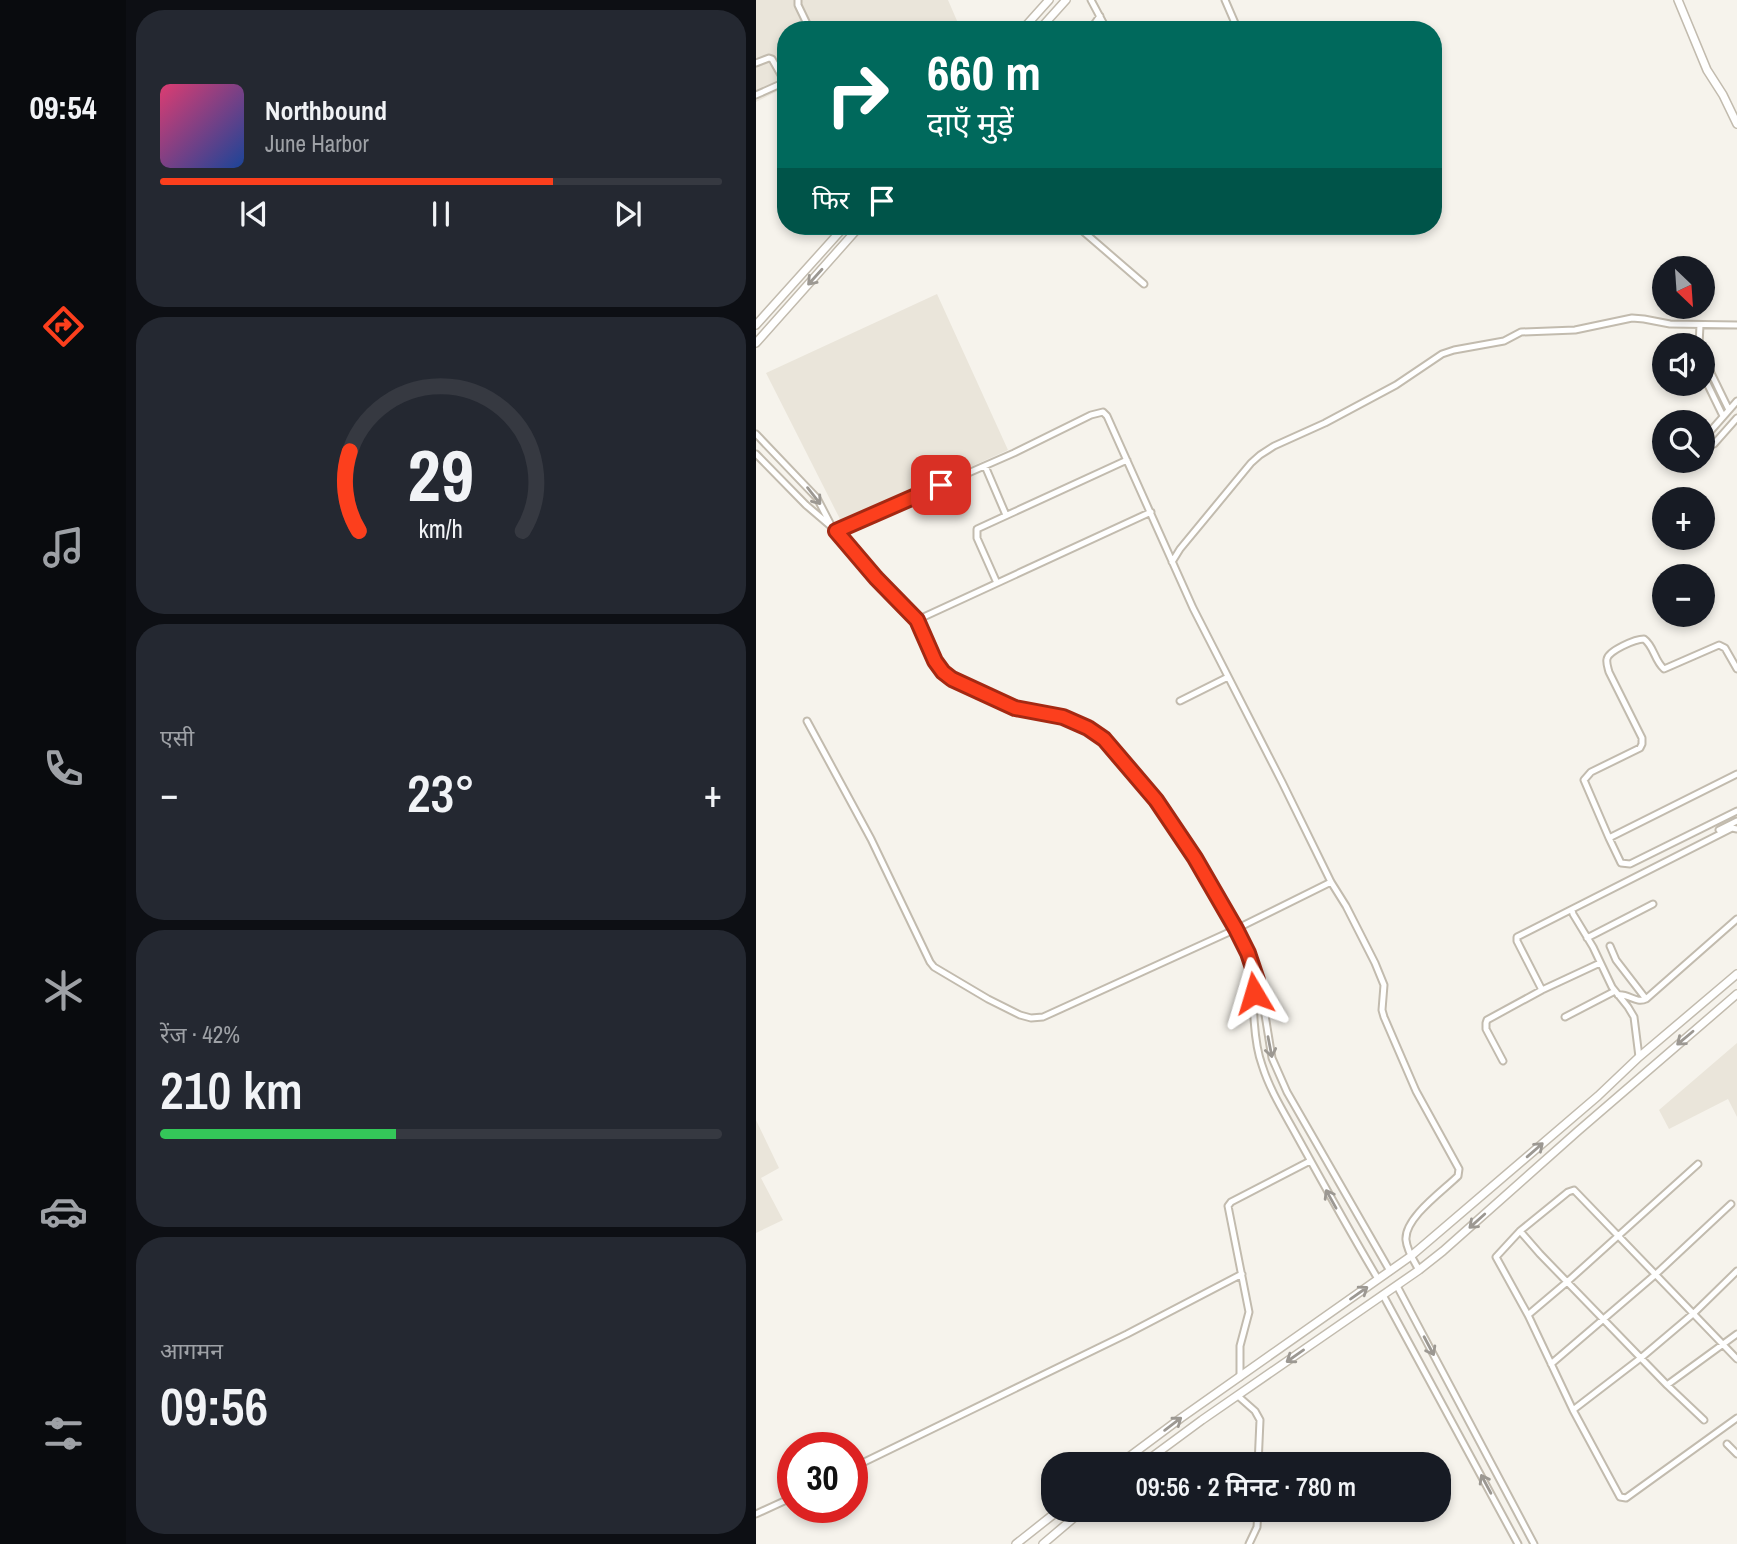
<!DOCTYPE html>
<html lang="hi">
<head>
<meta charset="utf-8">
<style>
  body { margin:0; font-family:"Archivo Narrow","Noto Sans Devanagari",sans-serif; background:#242831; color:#f1f3f6; height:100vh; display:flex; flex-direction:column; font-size:26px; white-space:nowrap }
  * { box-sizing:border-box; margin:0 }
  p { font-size:23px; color:#9ea1a6 }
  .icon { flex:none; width:38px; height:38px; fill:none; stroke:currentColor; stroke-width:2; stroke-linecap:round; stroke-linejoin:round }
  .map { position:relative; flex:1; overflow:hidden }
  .drawer { display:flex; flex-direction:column; gap:10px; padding:10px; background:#0d0f14; width:630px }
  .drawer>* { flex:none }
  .top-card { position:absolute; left:21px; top:21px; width:665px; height:214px; border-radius:28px; box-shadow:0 4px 10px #0003; background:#00695c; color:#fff; overflow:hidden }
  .needle { width:46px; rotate:155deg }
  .fabs { position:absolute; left:896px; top:256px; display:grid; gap:14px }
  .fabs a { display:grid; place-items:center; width:63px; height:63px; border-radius:50%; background:#171b24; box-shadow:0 4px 10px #0003; font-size:35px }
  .speed { position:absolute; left:21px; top:1432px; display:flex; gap:14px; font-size:35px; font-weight:700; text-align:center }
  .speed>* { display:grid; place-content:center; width:91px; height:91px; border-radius:50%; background:#171b24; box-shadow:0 4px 10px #0003; line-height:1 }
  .speed .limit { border:10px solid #d22; background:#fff; color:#111 }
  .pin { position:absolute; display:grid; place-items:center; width:60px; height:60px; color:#fff; margin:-30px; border-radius:14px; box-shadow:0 4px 10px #0006 }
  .me { position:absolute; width:77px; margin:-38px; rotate:353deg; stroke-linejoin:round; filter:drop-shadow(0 0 5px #0008) }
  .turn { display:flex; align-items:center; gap:24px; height:147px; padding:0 35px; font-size:32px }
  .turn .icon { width:91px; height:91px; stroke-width:2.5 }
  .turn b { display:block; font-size:49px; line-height:60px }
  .then { display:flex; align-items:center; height:66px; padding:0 35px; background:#0003; gap:14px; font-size:26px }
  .big { font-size:52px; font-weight:600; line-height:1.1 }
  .drawer .card { flex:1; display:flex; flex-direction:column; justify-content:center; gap:10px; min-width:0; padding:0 24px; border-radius:28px; background:#242831 }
  .drawer .dial { align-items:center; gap:0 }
  .dial svg { height:182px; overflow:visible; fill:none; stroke:#363941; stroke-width:7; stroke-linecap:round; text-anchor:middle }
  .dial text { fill:#f1f3f6; stroke:none }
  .song { display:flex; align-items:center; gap:21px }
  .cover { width:84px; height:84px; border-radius:10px; background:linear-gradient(135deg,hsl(340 70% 55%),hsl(220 70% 35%)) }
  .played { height:7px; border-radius:4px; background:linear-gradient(90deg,#fc3f1d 70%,#363941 70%) }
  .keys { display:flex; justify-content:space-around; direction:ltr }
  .heat { display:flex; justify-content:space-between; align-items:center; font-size:38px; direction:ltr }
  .charge { height:10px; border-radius:5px; background:linear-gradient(90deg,#34c759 42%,#363941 0) }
  .trip { position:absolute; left:285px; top:1452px; width:410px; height:70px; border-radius:28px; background:#171b24; box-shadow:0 4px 10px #0003; font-weight:600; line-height:70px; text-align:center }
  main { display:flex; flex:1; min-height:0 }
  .menu { display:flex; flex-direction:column; width:126px; justify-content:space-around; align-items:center; background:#090b0e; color:#9ea1a6 }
  .menu .icon { width:49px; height:49px }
  .menu .selected { color:#fc3f1d }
  .menu b { font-size:32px; color:#f1f3f6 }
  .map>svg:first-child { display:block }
  .residential { fill:#eae5da }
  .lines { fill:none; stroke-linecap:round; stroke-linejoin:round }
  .minor-casing { stroke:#c2bbae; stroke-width:9 }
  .tertiary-casing { stroke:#c2bbae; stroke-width:10 }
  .minor { stroke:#fff; stroke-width:5 }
  .tertiary { stroke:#fff; stroke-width:7 }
  .oneway { stroke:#9c9892 }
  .route-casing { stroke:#a42913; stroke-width:18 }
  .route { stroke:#fc3f1d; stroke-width:12 }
</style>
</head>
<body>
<main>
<nav class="menu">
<b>09:54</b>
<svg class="icon selected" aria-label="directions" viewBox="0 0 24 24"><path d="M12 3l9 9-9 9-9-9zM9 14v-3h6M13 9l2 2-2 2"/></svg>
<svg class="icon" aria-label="music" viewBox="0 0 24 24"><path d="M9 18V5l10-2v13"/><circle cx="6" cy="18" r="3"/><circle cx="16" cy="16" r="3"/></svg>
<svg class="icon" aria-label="phone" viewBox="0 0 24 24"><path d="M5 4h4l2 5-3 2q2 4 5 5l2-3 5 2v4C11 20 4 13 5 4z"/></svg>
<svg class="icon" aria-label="climate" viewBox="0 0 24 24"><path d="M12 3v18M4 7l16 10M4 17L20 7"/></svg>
<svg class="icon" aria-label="car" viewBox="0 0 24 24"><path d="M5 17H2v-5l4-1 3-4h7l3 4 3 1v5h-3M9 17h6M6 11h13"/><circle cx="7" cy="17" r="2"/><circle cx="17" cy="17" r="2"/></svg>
<svg class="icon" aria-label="filters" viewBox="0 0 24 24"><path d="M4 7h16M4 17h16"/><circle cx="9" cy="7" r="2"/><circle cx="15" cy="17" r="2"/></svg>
</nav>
<section class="drawer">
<div class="card">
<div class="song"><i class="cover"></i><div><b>Northbound</b><p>June Harbor</p></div></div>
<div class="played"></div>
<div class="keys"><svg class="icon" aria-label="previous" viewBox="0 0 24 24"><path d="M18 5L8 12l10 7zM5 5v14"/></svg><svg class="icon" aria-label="pause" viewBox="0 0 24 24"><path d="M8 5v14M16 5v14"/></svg><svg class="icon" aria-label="next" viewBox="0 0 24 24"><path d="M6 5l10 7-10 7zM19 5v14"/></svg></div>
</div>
<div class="card dial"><svg viewBox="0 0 100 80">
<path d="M14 69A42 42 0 1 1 86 69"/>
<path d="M14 69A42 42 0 0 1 10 34" stroke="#fc3f1d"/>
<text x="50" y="56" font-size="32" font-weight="700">29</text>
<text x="50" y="72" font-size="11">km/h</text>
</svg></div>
<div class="card"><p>एसी</p>
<div class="heat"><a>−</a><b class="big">23°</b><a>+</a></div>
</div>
<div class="card"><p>रेंज · 42%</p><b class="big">210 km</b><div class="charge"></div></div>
<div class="card"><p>आगमन</p><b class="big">09:56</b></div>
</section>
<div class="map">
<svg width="981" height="1544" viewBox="0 0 981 1544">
  <rect width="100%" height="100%" fill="#f6f3ec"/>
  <path class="residential" d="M0,0H192L205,30H30V87L0,102Z
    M181,294L252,450L87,525L10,373Z
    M981,1043V1117L972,1099L913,1129L903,1110Z
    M0,1120L23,1168L5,1178L27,1220L0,1233Z"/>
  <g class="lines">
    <g class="minor-casing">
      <path id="minor" d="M42,0V5L54,30
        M335,0L351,30
        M469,0L482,30
        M334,30L344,16
        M0,63L13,58L16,59L29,82
        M0,95L29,82
        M321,226L388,284
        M943,345L944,325
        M947,363L953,369L973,410
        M947,375L967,416
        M0,434L61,498L75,525
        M951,435L981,401
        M958,444L981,418
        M0,454L50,505L77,528L120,578L161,620L179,661L187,672L196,679L259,708L308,717L332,728L348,739L400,800L439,858L480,929L492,953L505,990L516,1058L531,1092L634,1271
        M229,466L250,515
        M80,531L258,453L335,415L347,412L351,416L437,608L526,782L575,882L590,906L619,963L628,985L626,1010L628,1017L660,1091L703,1169L702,1176C688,1190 648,1218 650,1240C651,1251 658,1261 663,1270
        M416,562L424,549L495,463L504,455L518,446L569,423L640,385L686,354L698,350L748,341L765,332L819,330L876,318L888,319L914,324L981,325
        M241,583L221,538V529L371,460
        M161,620L395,512
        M981,669L969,648L963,645L908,669C898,660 898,646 888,639C879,639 852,651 851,659C850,663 852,668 853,672L886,738V744L884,748L835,772L828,780L853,838L981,774
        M424,701L472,677
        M51,721L115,839L174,962L178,967L232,999L264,1015L275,1018L287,1017L480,929L575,882
        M963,830L981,821
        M853,838L865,863L874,864L981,811
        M816,910L817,914L837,947L856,987L872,1007L878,1017L883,1057
        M831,938L897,904
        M854,946L860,960L890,999
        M501,980C494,998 499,1046 506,1065C514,1091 529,1114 542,1138C568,1185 594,1232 622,1279
        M786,990L761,941V937L976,828L981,829
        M862,995C872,993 880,1004 890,999L981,919
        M809,1017L859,991
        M747,1061L730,1029V1023L731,1020L786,990L844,963
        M764,1231L784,1254L911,1385L981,1334
        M641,1286L778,1544
        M627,1295L762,1544
        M772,1315L811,1282L942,1164
        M981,1359L818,1190L812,1192L764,1231L740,1257L772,1315L817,1410L864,1497L870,1498L981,1418
        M795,1364L900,1274L975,1204
        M484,1377V1346L493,1312L472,1206L475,1202L554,1161
        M911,1385L948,1420
        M482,1396L499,1411L504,1420L502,1465
        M817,1410L886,1357L938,1313L981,1271
        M971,1444L981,1454
        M96,1468L371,1334L486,1274
        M0,1514L37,1497
        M493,1544L501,1527L502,1510"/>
    </g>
    <g class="tertiary-casing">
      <path id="tertiary" d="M922,0L951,70L967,95L981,124
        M266,30L293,0
        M283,30L310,0
        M0,325L89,226
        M0,343L104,226
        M362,1465L425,1418L655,1256L842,1096L883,1057L981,974
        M385,1465L446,1420L663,1270L687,1251L822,1131L981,994
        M260,1544L303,1510
        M287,1544L327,1510"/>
    </g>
    <use href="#minor" class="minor"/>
    <use href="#tertiary" class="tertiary"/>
  </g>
  <defs><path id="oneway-shaft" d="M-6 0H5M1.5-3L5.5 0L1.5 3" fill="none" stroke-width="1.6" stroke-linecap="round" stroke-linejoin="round" transform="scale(1.75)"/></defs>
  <g class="oneway">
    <use href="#oneway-shaft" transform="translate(59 277) rotate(132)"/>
    <use href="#oneway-shaft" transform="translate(58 496) rotate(52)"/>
    <use href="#oneway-shaft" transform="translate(929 1038) rotate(140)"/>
    <use href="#oneway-shaft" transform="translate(514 1047) rotate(79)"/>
    <use href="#oneway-shaft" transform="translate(779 1150) rotate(-41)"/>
    <use href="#oneway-shaft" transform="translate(575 1199) rotate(-119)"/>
    <use href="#oneway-shaft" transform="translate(721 1221) rotate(138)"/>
    <use href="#oneway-shaft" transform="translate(603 1293) rotate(-35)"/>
    <use href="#oneway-shaft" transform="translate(673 1346) rotate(62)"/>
    <use href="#oneway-shaft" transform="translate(539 1356) rotate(145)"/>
    <use href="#oneway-shaft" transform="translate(417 1424) rotate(-37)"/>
    <use href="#oneway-shaft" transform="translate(730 1484) rotate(-118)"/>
  </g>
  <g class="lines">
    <g class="route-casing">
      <path id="route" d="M185,485L80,531L120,578L161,620L179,661L187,672L196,679L259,708L307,717L332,728L348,739L400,800L439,858L480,929L492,953L501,980L498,993"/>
    </g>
    <use href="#route" class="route"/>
  </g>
</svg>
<div class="fabs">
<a><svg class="needle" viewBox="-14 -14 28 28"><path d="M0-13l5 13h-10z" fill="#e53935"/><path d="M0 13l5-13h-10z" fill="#9ea1a6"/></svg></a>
<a><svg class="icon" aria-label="sound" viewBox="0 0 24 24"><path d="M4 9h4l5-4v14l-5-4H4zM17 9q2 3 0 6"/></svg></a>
<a><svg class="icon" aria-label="search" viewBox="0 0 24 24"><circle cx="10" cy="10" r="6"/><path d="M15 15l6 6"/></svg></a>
<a>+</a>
<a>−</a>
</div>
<div class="speed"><div class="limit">30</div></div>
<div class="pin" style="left:185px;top:485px;background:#d93025"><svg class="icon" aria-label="arrive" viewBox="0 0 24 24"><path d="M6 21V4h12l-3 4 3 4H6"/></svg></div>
<svg class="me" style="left:498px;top:993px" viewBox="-20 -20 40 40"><path d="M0-17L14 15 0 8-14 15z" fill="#fc3f1d" stroke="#fff" stroke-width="4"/></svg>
<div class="trip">09:56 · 2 मिनट · 780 m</div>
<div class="top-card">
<div class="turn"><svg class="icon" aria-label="right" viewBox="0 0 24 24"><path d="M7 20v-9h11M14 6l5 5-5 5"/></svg><div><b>660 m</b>दाएँ मुड़ें</div></div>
<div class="then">फिर<svg class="icon" aria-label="arrive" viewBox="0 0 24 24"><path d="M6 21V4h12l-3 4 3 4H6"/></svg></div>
</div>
</div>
</main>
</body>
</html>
